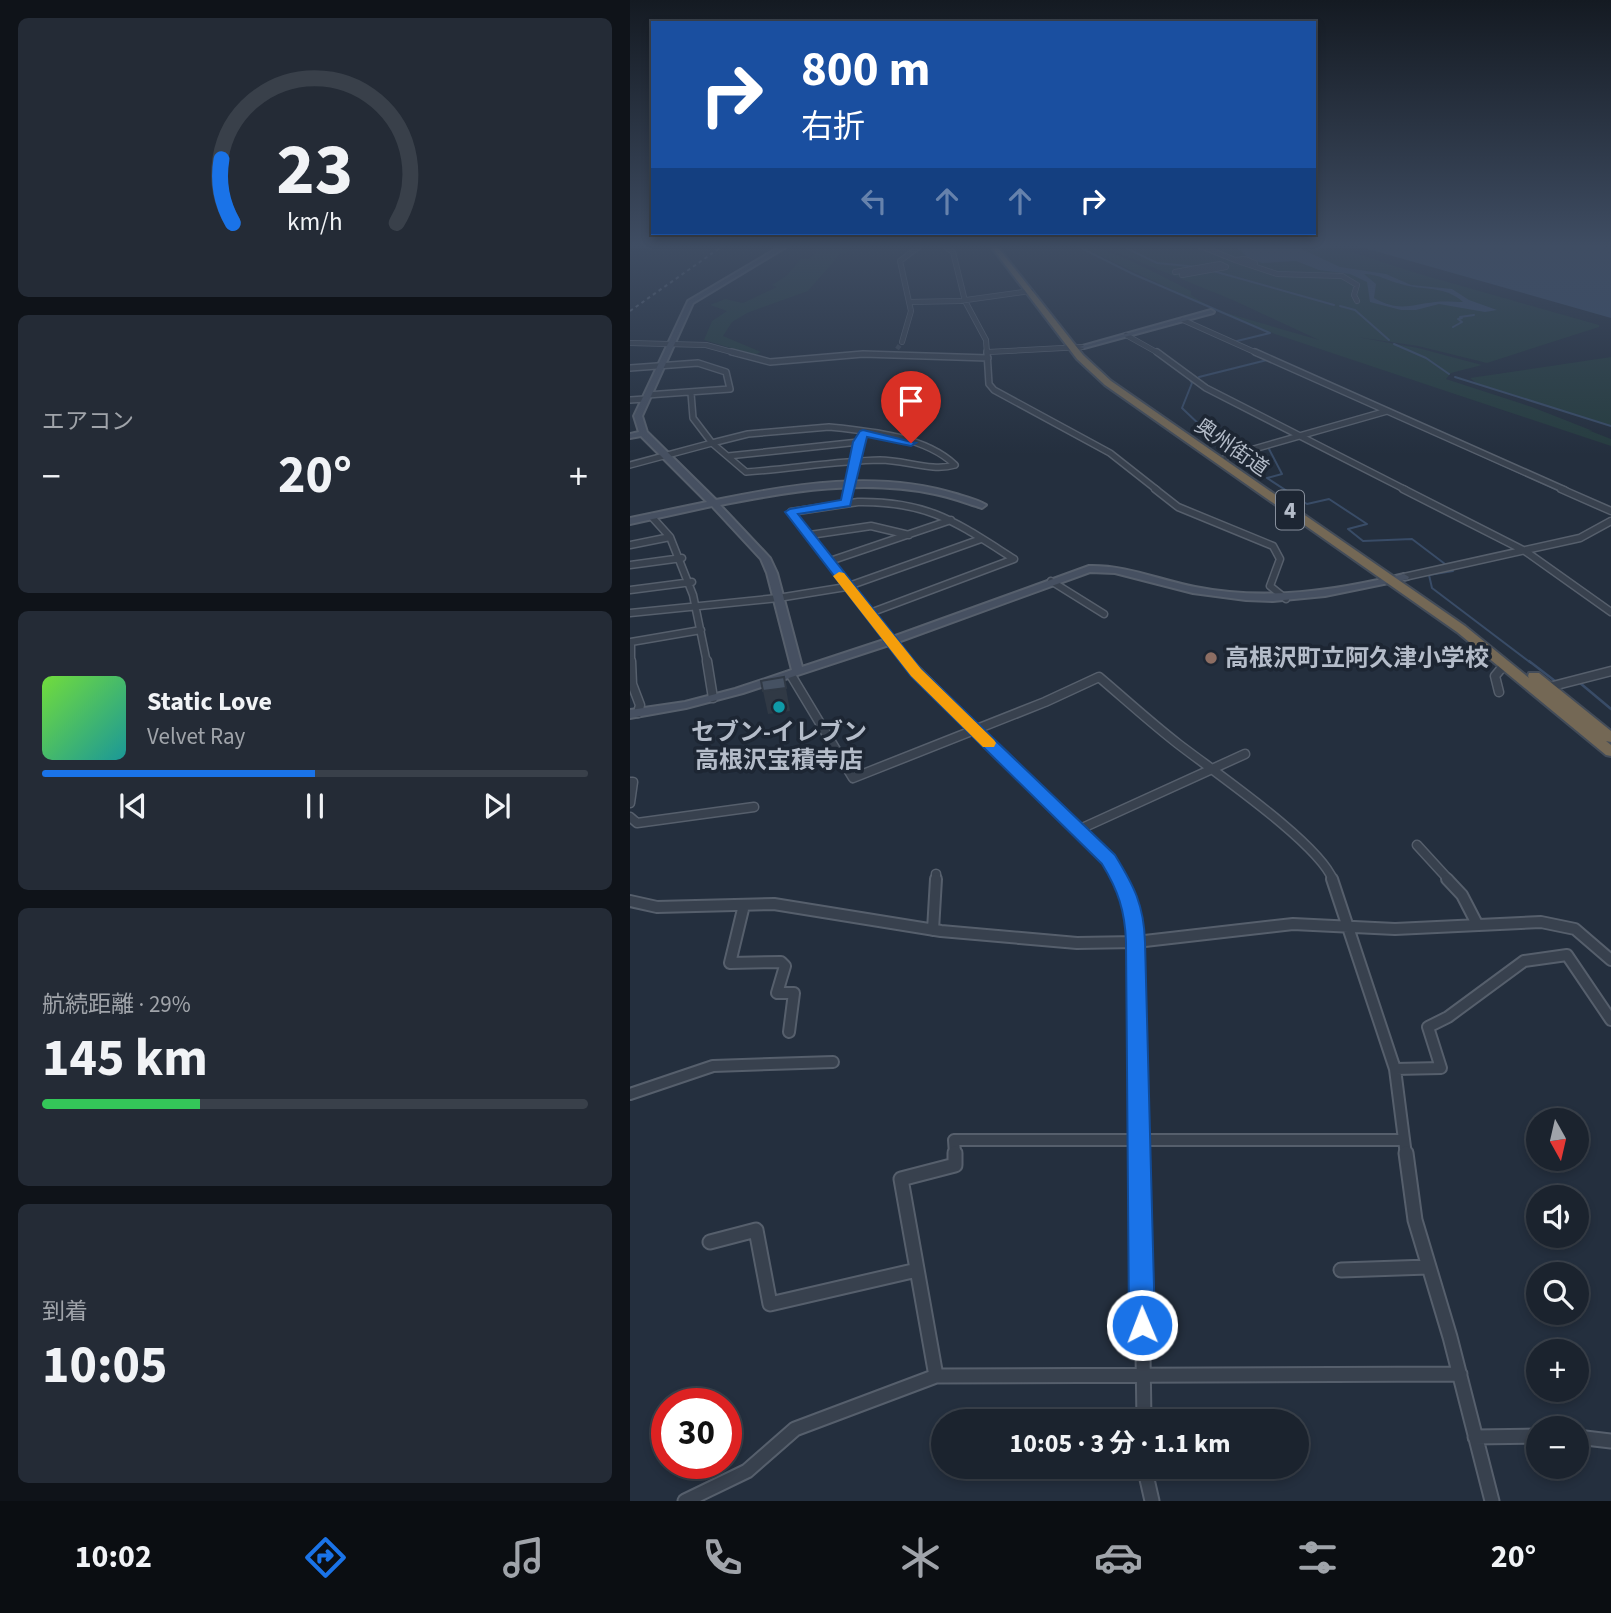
<!DOCTYPE html>
<html lang="ja">
<head>
<meta charset="utf-8">
<style>
  body { margin:0; font-family:"Source Sans 3","Noto Sans JP",sans-serif; background:#242b36; color:#f1f3f6; height:100vh; display:flex; flex-direction:column; font-size:26px; white-space:nowrap }
  * { box-sizing:border-box; margin:0 }
  p { font-size:23px; color:#a0a4aa }
  .icon { flex:none; width:38px; height:38px; fill:none; stroke:currentColor; stroke-width:2; stroke-linecap:round; stroke-linejoin:round }
  .map { position:relative; flex:1; overflow:hidden }
  .sheet { display:flex; flex-direction:column; gap:18px; padding:18px; background:#0f1319; width:630px }
  .sheet>* { flex:none }
  .banner { position:absolute; left:21px; top:21px; width:665px; height:214px; border-radius:0px; box-shadow:0 4px 10px #0003,0 0 0 2px #39404a; background:#1a4fa0; color:#fff; overflow:hidden }
  .needle { width:46px; rotate:172deg }
  .controls { position:absolute; left:896px; top:1108px; display:grid; gap:14px }
  .controls a { display:grid; place-items:center; width:63px; height:63px; border-radius:50%; background:#1b232e; box-shadow:0 4px 10px #0003,0 0 0 2px #39404a; font-size:35px }
  .speed { position:absolute; left:21px; top:1388px; display:flex; gap:14px; font-size:35px; font-weight:700; text-align:center }
  .speed>* { display:grid; place-content:center; width:91px; height:91px; border-radius:50%; background:#1b232e; box-shadow:0 4px 10px #0003,0 0 0 2px #39404a; line-height:1 }
  .speed .limit { border:10px solid #d22; background:#fff; color:#111 }
  .pin { position:absolute; display:grid; place-items:center; width:60px; height:60px; color:#fff; margin:-72px -30px; border-radius:50% 50% 50% 0; rotate:-45deg; box-shadow:0 0 7px #0007 }
  .pin .icon { rotate:45deg }
  .me { position:absolute; width:77px; margin:-38px; rotate:359deg; stroke-linejoin:round; filter:drop-shadow(0 0 5px #0008) }
  .turn { display:flex; align-items:center; gap:24px; height:147px; padding:0 35px; font-size:32px }
  .turn .icon { width:91px; height:91px; stroke-width:2.5 }
  .turn b { display:block; font-size:49px; line-height:60px }
  .lanes { display:flex; align-items:center; height:66px; padding:0 35px; background:#0003; justify-content:center; gap:35px; direction:ltr }
  .lanes .off { opacity:.35 }
  .big { font-size:52px; font-weight:700; line-height:1.1 }
  .sheet .tile { flex:1; display:flex; flex-direction:column; justify-content:center; gap:10px; min-width:0; padding:0 24px; border-radius:10px; background:#242b36 }
  .sheet .dial { align-items:center; gap:0 }
  .dial svg { height:182px; overflow:visible; fill:none; stroke:#39404a; stroke-width:7; stroke-linecap:round; text-anchor:middle }
  .dial text { fill:#f1f3f6; stroke:none }
  .song { display:flex; align-items:center; gap:21px }
  .cover { width:84px; height:84px; border-radius:10px; background:linear-gradient(135deg,hsl(100 70% 55%),hsl(180 70% 35%)) }
  .played { height:7px; border-radius:4px; background:linear-gradient(90deg,#1a73e8 50%,#39404a 50%) }
  .keys { display:flex; justify-content:space-around; direction:ltr }
  .heat { display:flex; justify-content:space-between; align-items:center; font-size:38px; direction:ltr }
  .charge { height:10px; border-radius:5px; background:linear-gradient(90deg,#34c759 29%,#39404a 0) }
  .trip { position:absolute; left:301px; top:1409px; width:378px; height:70px; border-radius:35px; background:#1b232e; box-shadow:0 4px 10px #0003,0 0 0 2px #39404a; font-weight:700; line-height:70px; text-align:center }
  .menu { display:flex; height:112px; justify-content:space-around; align-items:center; background:#0b0e12; color:#a0a4aa }
  .menu .icon { width:49px; height:49px }
  .menu .current { color:#1a73e8 }
  .menu b { font-size:32px; color:#f1f3f6 }
  main { display:flex; flex:1; min-height:0 }
  .map>svg:first-child { display:block }
  .green { fill:#263c3f }
  .water { fill:#394c67; fill-rule:evenodd }
  .lines { fill:none; stroke-linecap:round; stroke-linejoin:round }
  .stream-far1 { stroke:#394c67; stroke-width:2 }
  .stream { stroke:#394c67; stroke-width:2.5 }
  .street-tunnel { stroke:#3a4453; stroke-width:4.5; stroke-dasharray:4.5 2; stroke-linecap:butt }
  .street-far5-casing { stroke:#565f6c; stroke-width:6 }
  .street-far4-casing { stroke:#565f6c; stroke-width:8 }
  .street-far3-casing { stroke:#565f6c; stroke-width:9 }
  .street-far2-casing { stroke:#565f6c; stroke-width:11 }
  .street-far1-casing { stroke:#565f6c; stroke-width:14 }
  .street-casing { stroke:#565f6c; stroke-width:17 }
  .secondary-casing { stroke:#565f6c; stroke-width:4 }
  .highway-casing { stroke:#434c59; stroke-width:4 }
  .street-far5 { stroke:#38414e; stroke-width:4.5 }
  .street-far4 { stroke:#38414e; stroke-width:5 }
  .street-far3 { stroke:#38414e; stroke-width:6 }
  .street-far2 { stroke:#38414e; stroke-width:8 }
  .street-far1 { stroke:#38414e; stroke-width:10 }
  .street { stroke:#38414e; stroke-width:13 }
  .secondary { fill:#465061; fill-rule:evenodd }
  .highway { fill:#746855; fill-rule:evenodd }
  .rail { stroke:#5a6575; stroke-width:2; stroke-dasharray:3.5 3.5; stroke-linecap:butt }
  .shaded-wall { fill:#303945 }
  .building { fill:#455162; stroke:#303945; stroke-width:2 }
  .route { fill:#1a73e8; stroke:#114b97; stroke-width:2 }
  .slow { fill:#f59e0b }
  .education-dot { fill:#8d6e63; stroke:#1d2633; stroke-width:2.5 }
  .culture-dot { fill:#0f9aa8; stroke:#1d2633; stroke-width:2.5 }
  .labels { text-anchor:middle; dominant-baseline:central; stroke-width:7; stroke-linejoin:round; paint-order:stroke }
  .far-street-label { font-size:21px; fill:#b4bcc9; stroke:#1d2633 }
  .shield { fill:#1d2633; stroke:#878f9c; stroke-width:2 }
  .shield-label { font-size:23px; font-weight:bold; fill:#b4bcc9 }
  .poi-label { font-size:24px; font-weight:bold; fill:#b4bcc9; stroke:#1d2633; text-anchor:start }
</style>
</head>
<body>
<main>
<section class="sheet">
<div class="tile dial"><svg viewBox="0 0 100 80">
<path d="M14 69A42 42 0 1 1 86 69"/>
<path d="M14 69A42 42 0 0 1 9 41" stroke="#1a73e8"/>
<text x="50" y="56" font-size="32" font-weight="700">23</text>
<text x="50" y="72" font-size="11">km/h</text>
</svg></div>
<div class="tile"><p>エアコン</p>
<div class="heat"><a>−</a><b class="big">20°</b><a>+</a></div>
</div>
<div class="tile">
<div class="song"><i class="cover"></i><div><b>Static Love</b><p>Velvet Ray</p></div></div>
<div class="played"></div>
<div class="keys"><svg class="icon" aria-label="previous" viewBox="0 0 24 24"><path d="M18 5L8 12l10 7zM5 5v14"/></svg><svg class="icon" aria-label="pause" viewBox="0 0 24 24"><path d="M8 5v14M16 5v14"/></svg><svg class="icon" aria-label="next" viewBox="0 0 24 24"><path d="M6 5l10 7-10 7zM19 5v14"/></svg></div>
</div>
<div class="tile"><p>航続距離 · 29%</p><b class="big">145 km</b><div class="charge"></div></div>
<div class="tile"><p>到着</p><b class="big">10:05</b></div>
</section>
<div class="map">
<svg width="981" height="1501" viewBox="0 0 981 1501">
  <rect width="100%" height="100%" fill="#242f3e"/>
  <path class="green" d="M180,245H223L216,253H211L178,291L117,313L102,322L93,336L131,352L124,355L74,340L82,321L97,311L80,305L95,299L113,303L147,287L142,285L156,276L171,259H179L187,252L179,247Z
    M448,245C477,245 533,277 561,291V295L585,310Z
    M468,245H701L786,273L969,325V327L857,363L788,346L727,337L788,348L852,365L821,373L816,379L902,407L963,431L958,430L981,439V446L645,334L593,312L689,340L605,301Z
    M981,357V426L846,383L840,378Z"/>
  <path class="water" d="M605,245H663L710,267L756,274L781,285L822,289L839,300L867,310L855,312L809,304L786,310H771L740,302L737,282L720,274L689,270L666,261L632,263L616,256ZM734,274C748,274 758,281 771,284C793,291 815,285 833,302C824,302 814,301 805,302C780,305 769,312 744,298L746,284Z
    M724,245H965L981,248V318Z"/>
  <g class="lines">
    <path class="stream-far1" d="M445,245L503,274L640,333L607,341
      M490,245L527,263L568,267
      M583,271L704,305
      M710,306L725,310L759,340
      M823,327L832,322L828,319L832,318L830,317L844,315
      M764,344L796,358L819,374
      M569,377L637,360
      M825,377L981,426
      M560,380L562,383L552,408L574,429L568,433L600,453L606,451
      M828,445L930,491
      M639,449L652,474L637,478L677,504L699,499L737,524L718,529L733,541L782,539L815,564
      M823,571L799,575L802,588L901,663"/>
    <path class="stream" d="M899,661L925,681
      M950,683L981,709"/>
    <path class="street-tunnel" d="M267,349L272,342"/>
    <g class="street-far5-casing">
      <path id="street-far5" d="M313,245L323,252L335,301L356,340L357,354
        M568,245L605,260
        M619,264L625,263L615,259L605,260L647,274L712,276L727,285L724,295L727,301
        M545,272L590,264L596,267L552,275
        M280,302L329,301L401,291
        M553,320L629,354
        M496,335L530,354
        M272,342L281,311L270,261L291,245
        M0,343L76,345L109,354
        M358,352L452,347"/>
    </g>
    <g class="street-far4-casing">
      <path id="street-far4" d="M102,352L140,362L233,354L358,358
        M357,352L359,384L364,390L480,453L527,490
        M527,352L576,388L776,490
        M625,352L935,490
        M0,368L68,363L96,372L100,389L17,395
        M61,393L63,418L82,443
        M0,400L15,399
        M199,427C239,431 295,436 325,465C302,472 275,460 250,460C205,461 161,469 116,472L82,443L118,434Z
        M98,456L229,442
        M596,457L757,411
        M0,465L82,443
        M219,490L230,438"/>
    </g>
    <g class="street-far3-casing">
      <path id="street-far3" d="M525,489L548,507L643,546L650,559L640,586L656,599
        M773,489L895,551L981,612
        M931,489L981,511
        M228,502C299,501 327,523 384,559L240,613L161,512Z
        M216,503L219,489
        M22,517L40,537
        M180,535L241,526L279,535
        M0,545L40,537L63,595L77,663
        M200,561L321,520
        M0,565L52,558
        M774,577L950,538L981,521
        M421,581L474,614
        M0,590L62,582
        M0,613L148,598L216,587L351,539
        M240,613L279,663
        M1,663V642L71,630"/>
    </g>
    <g class="street-far2-casing">
      <path id="street-far2" d="M1,661L2,684L10,705L8,713
        M77,661L83,698
        M277,661L479,860L490,880
        M161,675L223,778L415,702L469,677C495,699 520,722 547,743C583,771 689,843 703,880
        M919,687L981,671
        M869,692L865,676L875,664
        M0,782H3L0,803
        M0,817L7,823L124,807
        M448,830L615,754
        M787,845L819,880
        M306,880V874"/>
    </g>
    <g class="street-far1-casing">
      <path id="street-far1" d="M489,879L501,909L505,930L510,1155
        M702,879L765,1069L776,1155
        M817,879L832,895L847,924
        M0,901L27,907L144,904L311,931L447,943L506,942L663,924L765,929L911,922L945,929L981,960
        M114,905L100,963L151,962L155,966L147,993H164L159,1032
        M303,930L306,879
        M765,1069L811,1068L798,1027L818,1017L894,961L937,955L981,1020
        M0,1094L83,1066L203,1062
        M325,1155L324,1140H774"/>
    </g>
    <g class="street-casing">
      <path id="street" d="M510,1153L514,1421
        M776,1153L785,1220L820,1337L862,1501
        M80,1242L126,1230L140,1304L287,1270
        M711,1270L798,1267
        M306,1376L271,1179L325,1165V1153
        M845,1437L908,1436
        M947,1437L981,1441
        M514,1466L522,1501
        M55,1501L117,1471L165,1429L306,1376L830,1374"/>
    </g>
    <g class="secondary-casing">
      <path id="secondary" d="M153,245H159L63,303L12,416L17,432L86,500C164,484 248,470 326,494C336,497 348,500 356,505L352,508C336,503 321,497 305,494C233,479 161,491 90,505L140,558L147,573L172,667L257,639L459,566C496,565 529,580 565,587C635,601 705,591 774,574L779,577L778,579L695,596L643,601L616,600L563,593L485,573L460,572L265,643L113,693L56,708L0,718V710L55,702L105,689L162,670L137,573L131,559L82,506L0,524V518L77,502L11,436L0,438V434L9,432L4,416L58,301Z
        M581,310L584,312L583,313L454,348L449,347Z"/>
    </g>
    <g class="highway-casing">
      <path id="highway" d="M360,245H366L453,355L481,381L835,626L899,678L898,676L899,673H909L981,731V742L976,741L981,745V756L976,755L827,632L475,385L447,359Z"/>
    </g>
    <use href="#street-far5" class="street-far5"/>
    <use href="#street-far4" class="street-far4"/>
    <use href="#street-far3" class="street-far3"/>
    <use href="#street-far2" class="street-far2"/>
    <use href="#street-far1" class="street-far1"/>
    <use href="#street" class="street"/>
    <use href="#secondary" class="secondary"/>
    <use href="#highway" class="highway"/>
    <path class="rail" d="M0,311L94,245"/>
  </g>
  <path class="shaded-wall" d="M154,677L160,711L138,714L133,691Z"/>
  <path class="building" d="M154,677L156,688L133,691L131,681Z"/>
  <linearGradient id="sky" x2="0" y2="1"><stop stop-color="#141a22"/><stop offset="0.54" stop-color="#3f4d63"/><stop offset="1" stop-color="#3f4d63" stop-opacity="0"/></linearGradient>
  <rect width="981" height="455" fill="url(#sky)"/>
  <path class="route" d="M233,430L286,443L281,446L237,437L220,506L168,514L291,669L485,855C504,886 514,905 515,942L525,1325L522,1334L512,1338L503,1334L499,1325L496,942C495,911 488,890 472,864L281,676L155,512L160,509L211,500L223,442L230,431Z"/>
  <path class="slow" d="M209,572L214,573L291,669L364,740L366,743L364,747H353L281,676L203,576Z"/>
  <circle class="education-dot" cx="581" cy="658" r="7"/>
  <circle class="culture-dot" cx="149" cy="707" r="7"/>
  <g class="labels">
    <g class="far-street-label">
      <text transform="translate(602 447) rotate(35)">奥州街道</text>
    </g>
    <rect class="shield" x="646" y="490.5" width="28" height="39" rx="5"/>
    <g class="shield-label">
      <text x="660" y="510">4</text>
    </g>
    <g class="poi-label">
      <text x="595" y="658">高根沢町立阿久津小学校</text>
      <text x="149" y="732" text-anchor="middle">セブン-イレブン<tspan x="149" dy="28">高根沢宝積寺店</tspan></text>
    </g>
  </g>
</svg>
<div class="controls">
<a><svg class="needle" viewBox="-14 -14 28 28"><path d="M0-13l5 13h-10z" fill="#e53935"/><path d="M0 13l5-13h-10z" fill="#a0a4aa"/></svg></a>
<a><svg class="icon" aria-label="sound" viewBox="0 0 24 24"><path d="M4 9h4l5-4v14l-5-4H4zM17 9q2 3 0 6"/></svg></a>
<a><svg class="icon" aria-label="search" viewBox="0 0 24 24"><circle cx="10" cy="10" r="6"/><path d="M15 15l6 6"/></svg></a>
<a>+</a>
<a>−</a>
</div>
<div class="speed"><div class="limit">30</div></div>
<div class="pin" style="left:281px;top:443px;background:#d93025"><svg class="icon" aria-label="arrive" viewBox="0 0 24 24"><path d="M6 21V4h12l-3 4 3 4H6"/></svg></div>
<svg class="me" style="left:512px;top:1325px" viewBox="-20 -20 40 40"><circle r="17" fill="#1a73e8" stroke="#fff" stroke-width="3"/><path d="M0-11L8 9 0 5-8 9z" fill="#fff"/></svg>
<div class="trip">10:05 · 3 分 · 1.1 km</div>
<div class="banner">
<div class="turn"><svg class="icon" aria-label="right" viewBox="0 0 24 24"><path d="M7 20v-9h11M14 6l5 5-5 5"/></svg><div><b>800 m</b>右折</div></div>
<div class="lanes"><svg class="icon off" aria-label="left" viewBox="0 0 24 24"><path d="M17 20v-9H6M10 6l-5 5 5 5"/></svg><svg class="icon off" aria-label="ahead" viewBox="0 0 24 24"><path d="M12 20V5M6 11l6-6 6 6"/></svg><svg class="icon off" aria-label="ahead" viewBox="0 0 24 24"><path d="M12 20V5M6 11l6-6 6 6"/></svg><svg class="icon" aria-label="right" viewBox="0 0 24 24"><path d="M7 20v-9h11M14 6l5 5-5 5"/></svg></div>
</div>
</div>
</main>
<nav class="menu">
<b>10:02</b>
<svg class="icon current" aria-label="directions" viewBox="0 0 24 24"><path d="M12 3l9 9-9 9-9-9zM9 14v-3h6M13 9l2 2-2 2"/></svg>
<svg class="icon" aria-label="music" viewBox="0 0 24 24"><path d="M9 18V5l10-2v13"/><circle cx="6" cy="18" r="3"/><circle cx="16" cy="16" r="3"/></svg>
<svg class="icon" aria-label="phone" viewBox="0 0 24 24"><path d="M5 4h4l2 5-3 2q2 4 5 5l2-3 5 2v4C11 20 4 13 5 4z"/></svg>
<svg class="icon" aria-label="climate" viewBox="0 0 24 24"><path d="M12 3v18M4 7l16 10M4 17L20 7"/></svg>
<svg class="icon" aria-label="car" viewBox="0 0 24 24"><path d="M5 17H2v-5l4-1 3-4h7l3 4 3 1v5h-3M9 17h6M6 11h13"/><circle cx="7" cy="17" r="2"/><circle cx="17" cy="17" r="2"/></svg>
<svg class="icon" aria-label="filters" viewBox="0 0 24 24"><path d="M4 7h16M4 17h16"/><circle cx="9" cy="7" r="2"/><circle cx="15" cy="17" r="2"/></svg>
<b>20°</b>
</nav>
</body>
</html>
